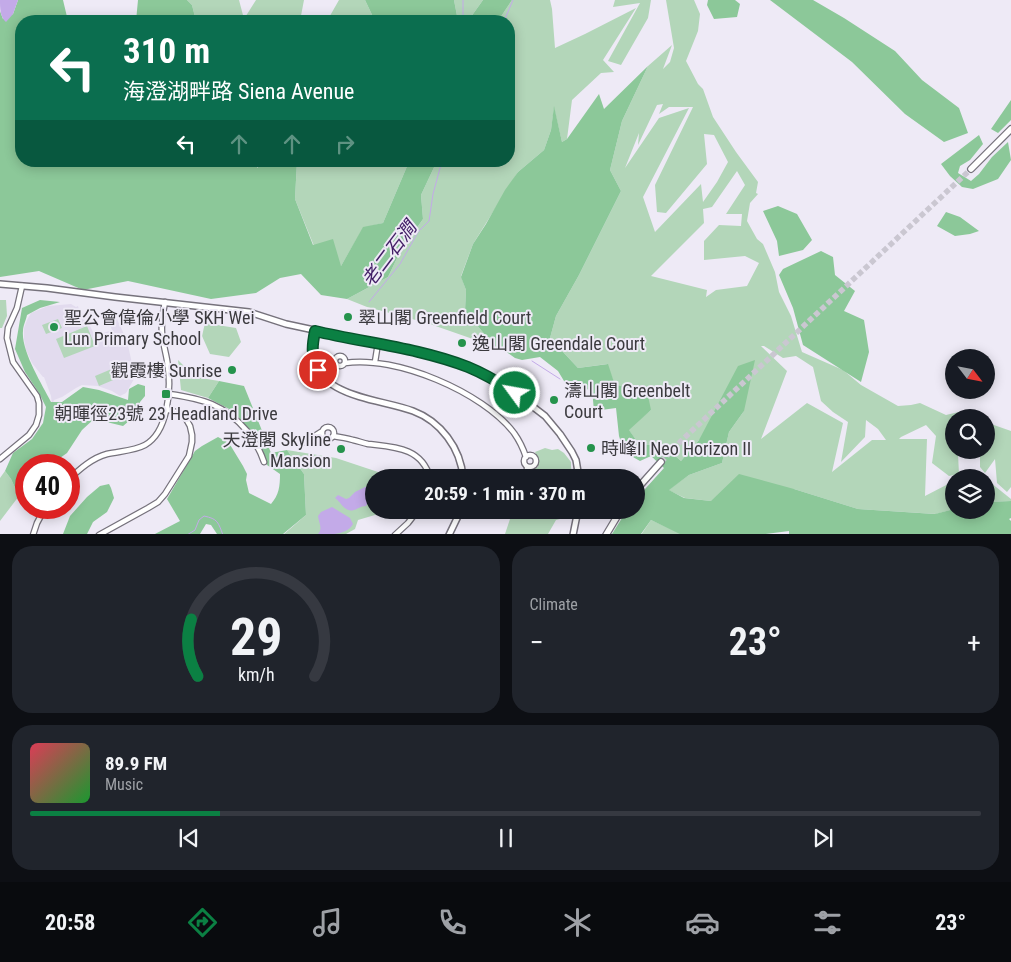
<!DOCTYPE html>
<html lang="en">
<head>
<meta charset="utf-8">
<style>
  body { margin:0; font-family:"Roboto Condensed","Noto Sans TC",sans-serif; background:#20242c; color:#f1f3f6; height:100vh; display:flex; flex-direction:column; font-size:19px; white-space:nowrap }
  * { box-sizing:border-box; margin:0 }
  p { font-size:16px; color:#9ea1a6 }
  .icon { flex:none; width:28px; height:28px; fill:none; stroke:currentColor; stroke-width:2; stroke-linecap:round; stroke-linejoin:round }
  .map { position:relative; height:534px; overflow:hidden }
  .panel { display:flex; flex-direction:column; gap:12px; padding:12px; background:#0d0f14; flex:1 }
  .panel>* { flex:none }
  .top-card { position:absolute; left:15px; top:15px; width:500px; height:152px; border-radius:20px; box-shadow:0 2px 12px #0003; background:#0b6e4f; color:#fff; overflow:hidden }
  .needle { width:32px; rotate:122deg }
  .controls { position:absolute; left:945px; top:349px; display:grid; gap:10px }
  .controls a { display:grid; place-items:center; width:50px; height:50px; border-radius:50%; background:#171b24; box-shadow:0 2px 12px #0003; font-size:25px }
  .speed { position:absolute; left:15px; top:454px; display:flex; gap:10px; font-size:25px; font-weight:700; text-align:center }
  .speed>* { display:grid; place-content:center; width:65px; height:65px; border-radius:50%; background:#171b24; box-shadow:0 2px 12px #0003; line-height:1 }
  .speed .limit { border:8px solid #d22; background:#fff; color:#111 }
  .pin { position:absolute; display:grid; place-items:center; width:42px; height:42px; color:#fff; margin:-21px; border:2px solid #fff; border-radius:50%; box-shadow:0 1px 5px #0007 }
  .me { position:absolute; width:55px; margin:-28px; rotate:302deg; stroke-linejoin:round; filter:drop-shadow(0 0 4px #0008) }
  .turn { display:flex; align-items:center; gap:18px; height:105px; padding:0 25px; font-size:22px }
  .turn .icon { width:65px; height:65px; stroke-width:2.5 }
  .turn b { display:block; font-size:35px; line-height:42px }
  .lanes { display:flex; align-items:center; height:48px; padding:0 25px; background:#0003; justify-content:center; gap:25px; direction:ltr }
  .lanes .off { opacity:.35 }
  .big { font-size:38px; font-weight:700; line-height:1.1 }
  .panel .tile { flex:1; display:flex; flex-direction:column; justify-content:center; gap:8px; min-width:0; padding:0 18px; border-radius:20px; background:#20242c }
  .panel .dial { align-items:center; gap:0 }
  .dial svg { height:130px; overflow:visible; fill:none; stroke:#363941; stroke-width:7; stroke-linecap:round; text-anchor:middle }
  .dial text { fill:#f1f3f6; stroke:none }
  .song { display:flex; align-items:center; gap:15px }
  .cover { width:60px; height:60px; border-radius:8px; background:linear-gradient(135deg,hsl(350 70% 55%),hsl(130 70% 35%)) }
  .played { height:5px; border-radius:2px; background:linear-gradient(90deg,#0b8043 20%,#363941 20%) }
  .keys { display:flex; justify-content:space-around; direction:ltr }
  .heat { display:flex; justify-content:space-between; align-items:center; font-size:28px; direction:ltr }
  .panel .tiles { flex:1; display:grid; gap:12px; grid-template-columns:1fr 1fr }
  .tile:last-child { grid-column:span 2 }
  .trip { position:absolute; left:365px; top:469px; width:280px; height:50px; border-radius:25px; background:#171b24; box-shadow:0 2px 12px #0003; font-weight:700; line-height:50px; text-align:center }
  .tab-bar { display:flex; height:80px; justify-content:space-around; align-items:center; background:#090b0e; color:#9ea1a6 }
  .tab-bar .icon { width:35px; height:35px }
  .tab-bar .current { color:#0b8043 }
  .tab-bar b { font-size:22px; color:#f1f3f6 }
  .map>svg:first-child { display:block }
  .built { fill:#e2dbee }
  .green { fill:#b3d6b9; fill-rule:evenodd }
  .forest { fill:#8cc899 }
  .water { fill:#c3aae8 }
  .lines { fill:none; stroke-linecap:round; stroke-linejoin:round }
  .stream { stroke:#c3aae8; stroke-width:1 }
  .secondary-tunnel { stroke:#cac7d1; stroke-width:5.5; stroke-dasharray:5.5 3; stroke-linecap:butt }
  .minor-casing { stroke:#76727c; stroke-width:7 }
  .tertiary-casing { stroke:#76727c; stroke-width:8 }
  .secondary-casing { stroke:#76727c; stroke-width:8 }
  .minor { stroke:#fff; stroke-width:4.5 }
  .tertiary { stroke:#fff; stroke-width:5 }
  .secondary { stroke:#fff; stroke-width:5.5 }
  .route-casing { stroke:#07532c; stroke-width:12 }
  .route { stroke:#0b8043; stroke-width:9 }
  .poi-dot { fill:#25934c; stroke:#eeeaf6; stroke-width:2 }
  .labels { text-anchor:middle; dominant-baseline:central; stroke-width:4; stroke-linejoin:round; paint-order:stroke }
  .poi-label { font-size:18px; fill:#3b3a3e; stroke:#eeeaf6; text-anchor:start }
  .water-label { font-size:19px; font-style:italic; fill:#421e66; stroke:#eeeaf6 }
</style>
</head>
<body>
<div class="map">
<svg width="1011" height="535" viewBox="0 0 1011 535">
  <rect width="100%" height="100%" fill="#eeeaf6"/>
  <path class="built" d="M71,304L76,307L78,306L79,310H81L87,325L89,324L95,336L112,330L110,325L115,323L114,320L117,319L127,341L131,359L134,376V379L126,393L120,396L112,391L98,386L82,385L76,388L62,397L54,400L52,405L51,396L44,377H43L32,363L26,350L24,339V328L27,320L31,313L48,306Z"/>
  <path class="green" d="M187,0H239L244,19L256,0H304L300,21H196L192,5Z
    M339,0H365L375,21H327Z
    M454,0H483L468,21H458Z
    M512,0H550L552,9L555,48L585,34L636,8L603,60L614,72L601,73L572,100L567,139L562,142L554,108L551,130L544,150L518,172L473,244L461,276L466,290L465,311L486,336L490,345L427,323L367,307L347,299L388,277L400,252L423,219L421,195L437,161H509V21H498Z
    M615,0H651L648,18L621,65L608,61L640,3L613,7Z
    M666,0H694L700,14L698,31L686,61L698,84L703,89L713,117L736,152L758,182L756,193L758,194L750,203L747,221L757,239L763,244L775,272L779,292L791,316L802,352L843,370L861,385L898,406L911,405L920,403L946,415L967,410L979,413L984,417L954,418V450H961L958,454L959,474L949,476L932,463L936,436L926,425L901,437L899,439H927L925,496L954,481V509L936,514L858,509L794,489L711,501L685,498L668,490L689,475L722,463L729,432L744,411L699,440L681,461L664,446L639,444L628,429L651,410L615,385L607,364L578,368L550,338L556,316L579,275L621,191L610,170L622,121L648,66L672,45L663,69L670,62L674,48ZM663,104L659,114L669,107H693L655,185L657,212L666,213L707,164L704,134L714,135L728,162L717,182L703,202L701,184L655,232L643,197L689,108L659,118L625,168L639,133L638,145L657,105ZM737,171L745,185L726,214H742L741,226L719,225L704,241V260L745,256L759,263L747,286L716,290L706,297L707,290L651,276L704,223L703,209L712,207ZM761,346H764L783,358L796,356L813,367L821,401L833,412L848,422L841,462L865,437L866,420L878,429L886,440H872L832,472L843,423L807,403L761,439L787,371Z
    M297,161H406L408,164L383,223L363,228L341,266L314,246L295,199Z
    M0,300H6L7,316L2,328H0Z
    M58,319L62,328L46,334L42,325Z
    M205,323L236,328L241,342L229,357L210,354L202,336Z
    M87,326L95,346L64,358L56,339Z
    M178,360L195,377L219,381L208,398L181,390Z
    M114,368L118,378L99,386L95,376Z
    M986,420L991,424L1011,431V487L1007,492L997,483L995,459L985,473L980,467V450H986Z
    M545,448L552,450L558,449L564,453L571,462V468L574,477H530V470L538,467V458L535,452Z
    M287,450L336,458L384,474L389,477L374,478V510H387L385,512L358,520L355,529L346,534L283,535L306,515L304,474Z
    M975,470L985,477H960Z
    M5,471L11,479L19,496L0,521V478Z
    M986,479L1011,499V501L986,502Z
    M513,510H560L561,515L560,519L556,520L548,534H505Z
    M651,520L682,534L641,535Z"/>
  <path class="forest" d="M18,0H63L68,21H21V161H258L257,168L265,161H297L295,199L313,245L333,239L341,266L363,227L383,223L408,164L406,161H437L421,195L423,219L400,252L388,277L347,299L321,295L301,274L280,278L256,293L211,299L128,281L83,290L39,271L0,277V11L3,19L13,14Z
    M138,0H187L192,5L196,21H136Z
    M365,0H454L458,21H375Z
    M483,0H512L498,21H468Z
    M708,0H735L740,4L737,17L714,19L707,5Z
    M770,0H813L844,18L895,51L922,80L959,108L968,133L944,142L905,114L852,62Z
    M648,66L622,121L610,170L621,191L579,275L556,316L550,338L578,368L608,364L615,385L647,391L651,410L629,430L639,444L664,446L681,461L699,440L738,366L755,360L744,411L729,432L722,463L689,475L669,490L684,498L711,501L739,474L794,489L858,509L935,514L954,509V510H986V502L1011,501V518L1009,519L1011,521V534L789,535V531L758,535H682L651,520L641,534H612L627,510H636V499L664,468L651,456L640,461L624,452L619,436L616,408L594,411L592,389L570,391L558,371L540,357L522,360L515,358L505,351L490,345L486,336L465,311L466,290L461,277L473,244L486,224L505,190L518,172L544,150L551,130L554,106L562,142L567,139L599,94L604,109Z
    M1011,100V120L998,133L991,129Z
    M979,135L983,144L970,160L960,166L958,173L971,181L979,174L992,157L1008,142L1011,160L998,179L973,189L962,187L950,176L941,164Z
    M778,206L797,214L812,240L803,250L779,256L777,241L763,211Z
    M946,212L960,217L979,231L970,234L955,236L937,226Z
    M821,251L833,257L835,275L855,291L844,311L864,320L869,352L861,382L803,345L793,308L779,275L783,269Z
    M40,300L60,302L40,308L27,315C26,320 23,326 23,331C21,351 42,384 51,402H62L83,387L99,390L128,400L129,389L138,384L145,386V396L140,402L135,416L123,426L94,419L82,430L67,453L50,465H26V493L19,496L11,479L5,471L13,453L32,439L43,423L46,407L39,393L25,372L15,349L22,308Z
    M219,381L244,386L271,453L287,450L304,474L306,515L283,534H217L211,525L206,524L200,534L153,535L180,521L167,499L195,451L202,446L218,437L229,443L243,466L247,474L246,480L249,493L271,504C279,495 280,486 280,474L267,465L264,454L246,426L233,411L208,398Z
    M109,484L111,488L114,498L107,512L93,522L87,534H63L70,516L87,497L100,486Z"/>
  <path class="water" d="M0,0H18L13,14L6,22C0,17 0,8 0,0Z
    M365,487H371L374,489V501L367,504L366,506C360,506 358,509 354,510C345,513 341,502 335,498L338,495L346,499L349,498L355,492Z
    M332,507L350,518L353,524C347,535 330,535 318,534C323,528 319,524 318,516L321,512Z"/>
  <g class="lines">
    <path class="stream" d="M463,0V15L464,21
      M504,21L513,0
      M369,302L400,264L418,232L429,221L433,194L442,161
      M532,361L560,379
      M187,535L195,530L199,520L204,516C218,519 218,522 223,535"/>
    <path class="secondary-tunnel" d="M661,462L681,441L971,169"/>
    <g class="minor-casing">
      <path id="minor" d="M335 361a5 5 0 1 1 10 0a5 5 0 1 1-10 0Z
        M375,362L378,343
        M345,363C395,355 483,392 514,433C519,440 523,448 526,457
        M169,394C203,399 224,404 247,431C255,441 260,450 264,462
        M322 433a6 6 0 1 1 12 0a6 6 0 1 1-12 0Z
        M333,436C340,437 346,438 353,440C358,441 363,443 368,444C393,447 422,447 430,478
        M305,442L321,432
        M524 461a6 6 0 1 1 12 0a6 6 0 1 1-12 0Z
        M0,459L29,435L36,425L39,415V403L37,396L13,362L7,338L8,328L17,308L22,286
        M527,478V467
        M69,479C80,469 92,458 107,454C120,451 134,451 145,445C168,432 171,391 168,367C167,356 163,345 162,333C161,323 163,312 165,302
        M33,535L37,523L45,508
        M99,535L148,508L158,502L165,494L189,456L192,442V435L190,426L186,419L179,413L166,409
        M395,535L408,523L418,510"/>
    </g>
    <g class="tertiary-casing">
      <path id="tertiary" d="M0,284L47,288L115,297L249,312L286,324L412,351L456,363L469,368L502,384L515,393L545,416L560,434L572,452L576,460L579,478
        M315,331C314,337 312,344 312,350C315,398 378,398 413,411C440,421 461,448 463,478
        M449,535L461,510
        M573,535L578,510"/>
    </g>
    <g class="secondary-casing">
      <path id="secondary" d="M971,169L1011,129
        M636,490L661,462
        M606,535L621,510"/>
    </g>
    <use href="#minor" class="minor"/>
    <use href="#tertiary" class="tertiary"/>
    <use href="#secondary" class="secondary"/>
  </g>
  <g class="lines">
    <g class="route-casing">
      <path id="route" d="M318,370C311,355 312,346 315,331C366,343 419,348 468,367C485,374 500,383 515,393"/>
    </g>
    <use href="#route" class="route"/>
  </g>
  <g class="poi-dot">
    <circle cx="348" cy="317" r="5"/>
    <circle cx="54" cy="327" r="5"/>
    <circle cx="462" cy="343" r="5"/>
    <circle cx="232" cy="370" r="5"/>
    <rect x="161" y="389" width="10" height="10" rx="2.5"/>
    <circle cx="554" cy="400" r="5"/>
    <circle cx="591" cy="448" r="5"/>
    <circle cx="341" cy="449" r="5"/>
  </g>
  <g class="labels">
    <g class="poi-label">
      <text x="64" y="317">聖公會偉倫小學 SKH Wei<tspan x="64" dy="21">Lun Primary School</tspan></text>
      <text x="358" y="317">翠山閣 Greenfield Court</text>
      <text x="472" y="343">逸山閣 Greendale Court</text>
      <text x="222" y="370" text-anchor="end">觀霞樓 Sunrise</text>
      <text x="564" y="390">濤山閣 Greenbelt<tspan x="564" dy="21">Court</tspan></text>
      <text x="166" y="413" text-anchor="middle">朝暉徑23號 23 Headland Drive</text>
      <text x="331" y="439" text-anchor="end">天澄閣 Skyline<tspan x="331" dy="21">Mansion</tspan></text>
      <text x="601" y="448">時峰II Neo Horizon II</text>
    </g>
    <g class="water-label">
      <text transform="translate(389 254) rotate(-53)">老二石澗</text>
    </g>
  </g>
</svg>
<div class="controls">
<a><svg class="needle" viewBox="-14 -14 28 28"><path d="M0-13l5 13h-10z" fill="#e53935"/><path d="M0 13l5-13h-10z" fill="#9ea1a6"/></svg></a>
<a><svg class="icon" aria-label="search" viewBox="0 0 24 24"><circle cx="10" cy="10" r="6"/><path d="M15 15l6 6"/></svg></a>
<a><svg class="icon" aria-label="layers" viewBox="0 0 24 24"><path d="M12 4l9 5-9 5-9-5zM3 14l9 5 9-5"/></svg></a>
</div>
<div class="speed"><div class="limit">40</div></div>
<div class="pin" style="left:318px;top:370px;background:#d93025"><svg class="icon" aria-label="arrive" viewBox="0 0 24 24"><path d="M6 21V4h12l-3 4 3 4H6"/></svg></div>
<svg class="me" style="left:515px;top:393px" viewBox="-20 -20 40 40"><circle r="17" fill="#0b8043" stroke="#fff" stroke-width="3"/><path d="M0-11L8 9 0 5-8 9z" fill="#fff"/></svg>
<div class="trip">20:59 · 1 min · 370 m</div>
<div class="top-card">
<div class="turn"><svg class="icon" aria-label="left" viewBox="0 0 24 24"><path d="M17 20v-9H6M10 6l-5 5 5 5"/></svg><div><b>310 m</b>海澄湖畔路 Siena Avenue</div></div>
<div class="lanes"><svg class="icon" aria-label="left" viewBox="0 0 24 24"><path d="M17 20v-9H6M10 6l-5 5 5 5"/></svg><svg class="icon off" aria-label="ahead" viewBox="0 0 24 24"><path d="M12 20V5M6 11l6-6 6 6"/></svg><svg class="icon off" aria-label="ahead" viewBox="0 0 24 24"><path d="M12 20V5M6 11l6-6 6 6"/></svg><svg class="icon off" aria-label="right" viewBox="0 0 24 24"><path d="M7 20v-9h11M14 6l5 5-5 5"/></svg></div>
</div>
</div>
<section class="panel">
<div class="tiles">
<div class="tile dial"><svg viewBox="0 0 100 80">
<path d="M14 69A42 42 0 1 1 86 69"/>
<path d="M14 69A42 42 0 0 1 10 34" stroke="#0b8043"/>
<text x="50" y="56" font-size="32" font-weight="700">29</text>
<text x="50" y="72" font-size="11">km/h</text>
</svg></div>
<div class="tile"><p>Climate</p>
<div class="heat"><a>−</a><b class="big">23°</b><a>+</a></div>
</div>
<div class="tile">
<div class="song"><i class="cover"></i><div><b>89.9 FM</b><p>Music</p></div></div>
<div class="played"></div>
<div class="keys"><svg class="icon" aria-label="previous" viewBox="0 0 24 24"><path d="M18 5L8 12l10 7zM5 5v14"/></svg><svg class="icon" aria-label="pause" viewBox="0 0 24 24"><path d="M8 5v14M16 5v14"/></svg><svg class="icon" aria-label="next" viewBox="0 0 24 24"><path d="M6 5l10 7-10 7zM19 5v14"/></svg></div>
</div>
</div>
</section>
<nav class="tab-bar">
<b>20:58</b>
<svg class="icon current" aria-label="directions" viewBox="0 0 24 24"><path d="M12 3l9 9-9 9-9-9zM9 14v-3h6M13 9l2 2-2 2"/></svg>
<svg class="icon" aria-label="music" viewBox="0 0 24 24"><path d="M9 18V5l10-2v13"/><circle cx="6" cy="18" r="3"/><circle cx="16" cy="16" r="3"/></svg>
<svg class="icon" aria-label="phone" viewBox="0 0 24 24"><path d="M5 4h4l2 5-3 2q2 4 5 5l2-3 5 2v4C11 20 4 13 5 4z"/></svg>
<svg class="icon" aria-label="climate" viewBox="0 0 24 24"><path d="M12 3v18M4 7l16 10M4 17L20 7"/></svg>
<svg class="icon" aria-label="car" viewBox="0 0 24 24"><path d="M5 17H2v-5l4-1 3-4h7l3 4 3 1v5h-3M9 17h6M6 11h13"/><circle cx="7" cy="17" r="2"/><circle cx="17" cy="17" r="2"/></svg>
<svg class="icon" aria-label="filters" viewBox="0 0 24 24"><path d="M4 7h16M4 17h16"/><circle cx="9" cy="7" r="2"/><circle cx="15" cy="17" r="2"/></svg>
<b>23°</b>
</nav>
</body>
</html>
